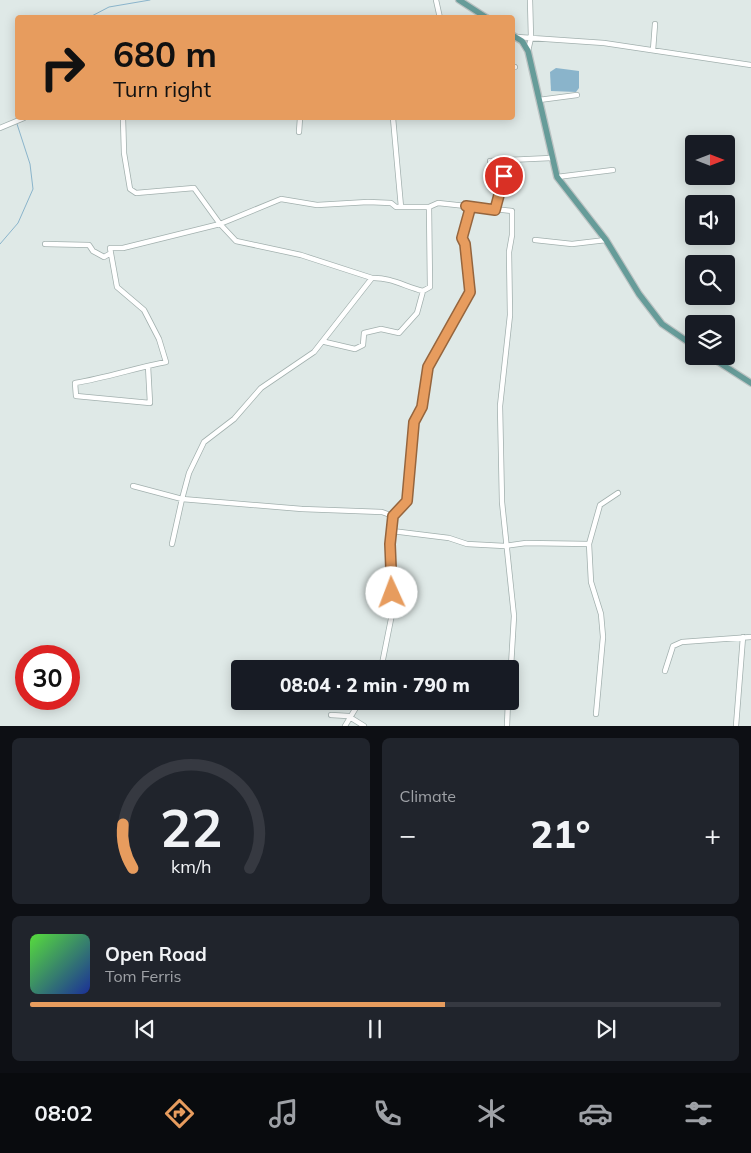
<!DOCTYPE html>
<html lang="en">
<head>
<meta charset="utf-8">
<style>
  body { margin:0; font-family:Mulish,sans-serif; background:#20242c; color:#f1f3f6; height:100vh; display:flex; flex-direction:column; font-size:19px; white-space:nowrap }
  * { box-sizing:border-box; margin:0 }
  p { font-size:16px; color:#9ea1a6 }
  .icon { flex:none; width:28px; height:28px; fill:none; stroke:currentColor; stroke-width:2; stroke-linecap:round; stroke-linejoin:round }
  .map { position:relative; height:726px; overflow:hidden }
  .details { display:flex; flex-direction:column; gap:12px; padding:12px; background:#0d0f14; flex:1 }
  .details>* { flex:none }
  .guide { position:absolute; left:15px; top:15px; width:500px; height:105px; border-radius:5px; box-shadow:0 2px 12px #0003; background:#e79c5e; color:#111; overflow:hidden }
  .needle { width:32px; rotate:90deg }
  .controls { position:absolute; left:685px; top:135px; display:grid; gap:10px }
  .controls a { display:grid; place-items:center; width:50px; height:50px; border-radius:5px; background:#171b24; box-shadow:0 2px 12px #0003; font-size:25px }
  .speed { position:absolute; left:15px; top:645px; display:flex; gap:10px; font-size:25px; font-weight:700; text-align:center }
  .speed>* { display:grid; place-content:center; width:65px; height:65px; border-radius:50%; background:#171b24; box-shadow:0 2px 12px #0003; line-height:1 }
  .speed .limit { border:8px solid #d22; background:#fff; color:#111 }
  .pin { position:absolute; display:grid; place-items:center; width:42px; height:42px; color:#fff; margin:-21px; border:2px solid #fff; border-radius:50%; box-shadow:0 1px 5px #0007 }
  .me { position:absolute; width:55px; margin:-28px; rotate:358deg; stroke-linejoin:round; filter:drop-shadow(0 0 4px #0008) }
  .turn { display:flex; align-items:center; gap:18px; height:105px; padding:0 15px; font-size:22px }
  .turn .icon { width:65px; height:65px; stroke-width:2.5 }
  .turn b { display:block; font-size:35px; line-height:42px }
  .big { font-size:38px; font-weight:800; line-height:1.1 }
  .details .card { flex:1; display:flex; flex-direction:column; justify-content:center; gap:8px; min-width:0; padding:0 18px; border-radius:8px; background:#20242c }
  .details .dial { align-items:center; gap:0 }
  .dial svg { height:130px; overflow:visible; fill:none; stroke:#363941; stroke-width:7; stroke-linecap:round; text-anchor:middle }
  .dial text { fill:#f1f3f6; stroke:none }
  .song { display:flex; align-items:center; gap:15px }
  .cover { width:60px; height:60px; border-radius:8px; background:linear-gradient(135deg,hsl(110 70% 55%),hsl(230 70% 35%)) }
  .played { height:5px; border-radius:2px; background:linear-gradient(90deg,#e79c5e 60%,#363941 60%) }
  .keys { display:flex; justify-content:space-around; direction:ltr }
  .heat { display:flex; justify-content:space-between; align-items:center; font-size:28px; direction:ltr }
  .details .tiles { flex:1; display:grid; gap:12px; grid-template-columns:1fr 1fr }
  .card:last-child { grid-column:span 2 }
  .trip { position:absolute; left:231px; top:660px; width:288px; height:50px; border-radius:5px; background:#171b24; box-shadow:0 2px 12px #0003; font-weight:800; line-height:50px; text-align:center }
  .dock { display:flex; height:80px; justify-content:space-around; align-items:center; background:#090b0e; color:#9ea1a6 }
  .dock .icon { width:35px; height:35px }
  .dock .selected { color:#e79c5e }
  .dock b { font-size:22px; color:#f1f3f6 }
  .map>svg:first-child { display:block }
  .water { fill:#8ab4cb }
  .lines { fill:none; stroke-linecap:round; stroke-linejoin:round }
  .stream { stroke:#8ab4cb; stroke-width:1 }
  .minor-casing { stroke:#a2b0ae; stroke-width:6 }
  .major-casing { stroke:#bcc3c3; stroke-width:8 }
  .minor { stroke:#fff; stroke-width:4.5 }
  .major { stroke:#669c99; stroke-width:5.5 }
  .route-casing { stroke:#96653d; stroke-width:12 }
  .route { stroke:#e79c5e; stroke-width:9 }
</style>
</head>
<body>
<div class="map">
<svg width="751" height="726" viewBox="0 0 751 726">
  <rect width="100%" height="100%" fill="#dfe9e7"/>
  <path class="water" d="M556,68L579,71V88L576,92L551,91L550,72Z"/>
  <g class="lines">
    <path class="stream" d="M88,18L109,7L150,0
      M16,120L18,104
      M0,244L18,223L33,189L30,164L17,124"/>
    <g class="minor-casing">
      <path id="minor" d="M436,0L440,18
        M517,37L604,43L751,65
        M653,50L655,24
        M528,51L531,38L530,0
        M512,68L515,67
        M539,100L577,95
        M123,118L124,153L130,189L136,193L194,188L220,224L281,199L317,205L368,202L391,203L396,207H429L438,203L512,211V235L509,252L510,315L500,406L502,502L514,616L510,683
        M393,118L401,207
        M0,128L24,118
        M299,132L300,118
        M490,161L551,158
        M557,177L613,170
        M495,210L509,160
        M535,240L572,244L606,240
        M45,244L89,245L93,251L104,257L111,253
        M372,278C390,277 406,287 423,291L430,287L429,207
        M325,342L355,349L363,345L364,333L381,329L399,333L417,313L423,291
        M148,366L150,403L76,396L75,383C106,378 135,368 166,362L159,339L144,310L117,287L110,248H123L220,224L236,241L301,255L372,278L314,352L261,388L234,419L204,442L189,473L182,499L302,509L382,512L393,516L390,545L393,609L381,669
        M133,486L182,499L172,544
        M393,516L407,501L414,422L422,407L428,367L470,292L465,244L462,238L469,209L467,206
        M392,531L449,538L467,544L505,546L526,543L589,544L591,582L601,614L603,637L596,714
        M589,544L600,505L618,493
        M665,671L673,646L682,642L751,637
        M331,715L348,716L364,726
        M345,726L360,701
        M507,726L508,701
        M736,726L743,637"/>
    </g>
    <g class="major-casing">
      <path id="major" d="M459,0L487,18
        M512,35L522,41L528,51L557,177L606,240L639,294L662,324L694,346
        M709,356L751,383"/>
    </g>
    <use href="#minor" class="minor"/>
    <use href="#major" class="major"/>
  </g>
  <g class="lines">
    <g class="route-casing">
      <path id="route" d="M392,593L390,544L393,516L407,501L414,422L422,407L428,367L470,292L465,244L462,238L470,209L466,206L495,210L504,176"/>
    </g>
    <use href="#route" class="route"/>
  </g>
</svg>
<div class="controls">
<a><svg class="needle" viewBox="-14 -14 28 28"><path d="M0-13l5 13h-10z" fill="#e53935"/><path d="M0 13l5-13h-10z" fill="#9ea1a6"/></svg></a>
<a><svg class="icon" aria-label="sound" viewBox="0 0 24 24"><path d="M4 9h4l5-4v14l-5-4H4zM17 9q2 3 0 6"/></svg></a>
<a><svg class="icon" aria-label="search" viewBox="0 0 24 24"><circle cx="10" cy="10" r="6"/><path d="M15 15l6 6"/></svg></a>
<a><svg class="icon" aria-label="layers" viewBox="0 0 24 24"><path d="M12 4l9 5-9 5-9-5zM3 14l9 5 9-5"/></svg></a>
</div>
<div class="speed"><div class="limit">30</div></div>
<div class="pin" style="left:504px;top:176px;background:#d93025"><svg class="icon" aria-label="arrive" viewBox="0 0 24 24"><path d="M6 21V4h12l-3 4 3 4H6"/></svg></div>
<svg class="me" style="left:392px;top:593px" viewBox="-20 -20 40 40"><circle r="19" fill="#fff"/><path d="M0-13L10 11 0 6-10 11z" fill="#e79c5e"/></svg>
<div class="trip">08:04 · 2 min · 790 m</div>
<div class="guide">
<div class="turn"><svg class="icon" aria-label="right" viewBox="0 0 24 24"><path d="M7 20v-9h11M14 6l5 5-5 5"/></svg><div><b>680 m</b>Turn right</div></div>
</div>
</div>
<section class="details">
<div class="tiles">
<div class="card dial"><svg viewBox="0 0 100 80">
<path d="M14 69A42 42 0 1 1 86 69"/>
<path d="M14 69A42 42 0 0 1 8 42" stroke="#e79c5e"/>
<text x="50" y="56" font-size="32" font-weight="700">22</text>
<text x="50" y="72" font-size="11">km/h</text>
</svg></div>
<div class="card"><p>Climate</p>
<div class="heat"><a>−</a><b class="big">21°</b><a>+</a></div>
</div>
<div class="card">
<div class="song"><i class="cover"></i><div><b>Open Road</b><p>Tom Ferris</p></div></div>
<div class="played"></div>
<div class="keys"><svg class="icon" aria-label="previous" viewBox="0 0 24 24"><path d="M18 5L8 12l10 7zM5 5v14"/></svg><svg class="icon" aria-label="pause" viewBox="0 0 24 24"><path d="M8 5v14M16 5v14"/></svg><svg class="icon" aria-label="next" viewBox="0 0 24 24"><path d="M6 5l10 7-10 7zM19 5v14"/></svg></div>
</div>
</div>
</section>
<nav class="dock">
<b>08:02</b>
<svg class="icon selected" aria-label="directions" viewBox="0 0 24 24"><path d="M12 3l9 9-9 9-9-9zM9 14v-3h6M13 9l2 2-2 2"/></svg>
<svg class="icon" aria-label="music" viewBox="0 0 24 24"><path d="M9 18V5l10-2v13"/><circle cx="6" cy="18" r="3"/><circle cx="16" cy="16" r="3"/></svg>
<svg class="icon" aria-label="phone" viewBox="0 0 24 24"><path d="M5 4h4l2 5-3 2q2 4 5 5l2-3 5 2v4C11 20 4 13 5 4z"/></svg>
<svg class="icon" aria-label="climate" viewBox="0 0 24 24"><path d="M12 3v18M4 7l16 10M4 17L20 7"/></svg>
<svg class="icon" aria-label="car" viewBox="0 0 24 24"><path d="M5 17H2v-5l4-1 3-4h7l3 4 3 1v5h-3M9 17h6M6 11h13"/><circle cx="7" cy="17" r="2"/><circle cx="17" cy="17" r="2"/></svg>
<svg class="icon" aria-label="filters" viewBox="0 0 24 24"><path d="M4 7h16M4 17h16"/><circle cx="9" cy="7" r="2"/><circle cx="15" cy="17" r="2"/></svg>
</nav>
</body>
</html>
